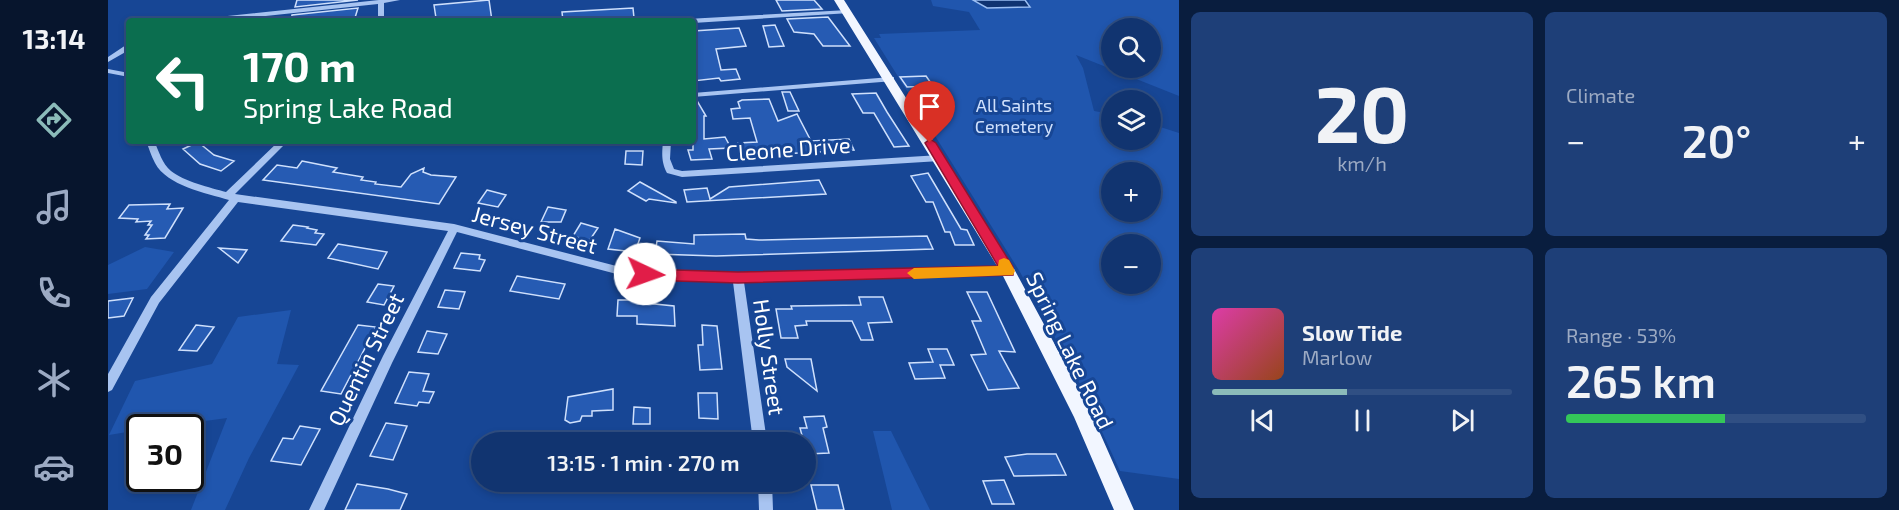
<!DOCTYPE html>
<html lang="en">
<head>
<meta charset="utf-8">
<style>
  body { margin:0; font-family:"Exo 2",sans-serif; background:#1e3f78; color:#f1f3f6; height:100vh; display:flex; flex-direction:column; font-size:22px; white-space:nowrap }
  * { box-sizing:border-box; margin:0 }
  p { font-size:20px; color:#9caac3 }
  .icon { flex:none; width:33px; height:33px; fill:none; stroke:currentColor; stroke-width:2; stroke-linecap:round; stroke-linejoin:round }
  .map { position:relative; flex:1; overflow:hidden }
  .side { display:flex; flex-direction:column; gap:12px; padding:12px; background:#091d3e; width:720px }
  .side>* { flex:none }
  .top-card { position:absolute; left:18px; top:18px; width:570px; height:126px; border-radius:6px; box-shadow:0 3px 9px #0003,0 0 0 2px #304f83; background:#0b6e4f; color:#fff; overflow:hidden }
  .buttons { position:absolute; left:993px; top:18px; display:grid; gap:12px }
  .buttons a { display:grid; place-items:center; width:60px; height:60px; border-radius:50%; background:#113470; box-shadow:0 3px 9px #0003,0 0 0 2px #304f83; font-size:30px }
  .speed { position:absolute; left:18px; top:414px; display:flex; gap:12px; font-size:30px; font-weight:700; text-align:center }
  .speed>* { display:grid; place-content:center; width:78px; height:78px; border-radius:50%; background:#113470; box-shadow:0 3px 9px #0003,0 0 0 2px #304f83; line-height:1 }
  .speed .limit { border:3px solid #111; border-radius:9px; background:#fff; color:#111 }
  .pin { position:absolute; display:grid; place-items:center; width:51px; height:51px; color:#fff; margin:-62px -26px; border-radius:50% 50% 50% 0; rotate:-45deg; box-shadow:0 0 6px #0007 }
  .pin .icon { rotate:45deg }
  .me { position:absolute; width:66px; margin:-33px; rotate:93deg; stroke-linejoin:round; filter:drop-shadow(0 0 4px #0008) }
  .turn { display:flex; align-items:center; gap:21px; height:126px; padding:0 18px; font-size:27px }
  .turn .icon { width:78px; height:78px; stroke-width:2.5 }
  .turn b { display:block; font-size:42px; line-height:51px }
  .big { font-size:45px; font-weight:600; line-height:1.1 }
  .side .tile { flex:1; display:flex; flex-direction:column; justify-content:center; gap:9px; min-width:0; padding:0 21px; border-radius:9px; background:#1e3f78 }
  .side .dial { align-items:center; gap:0 }
  .dial b { font-size:78px; line-height:1 }
  .song { display:flex; align-items:center; gap:18px }
  .cover { width:72px; height:72px; border-radius:9px; background:linear-gradient(135deg,hsl(320 70% 55%),hsl(20 70% 35%)) }
  .played { height:6px; border-radius:3px; background:linear-gradient(90deg,#8bbbb9 45%,#304f83 45%) }
  .keys { display:flex; justify-content:space-around; direction:ltr }
  .heat { display:flex; justify-content:space-between; align-items:center; font-size:33px; direction:ltr }
  .charge { height:9px; border-radius:4px; background:linear-gradient(90deg,#34c759 53%,#304f83 0) }
  .side .tiles { flex:1; display:grid; gap:12px; grid-template-columns:repeat(2,1fr) }
  .trip { position:absolute; left:363px; top:432px; width:345px; height:60px; border-radius:30px; background:#113470; box-shadow:0 3px 9px #0003,0 0 0 2px #304f83; font-weight:600; line-height:60px; text-align:center }
  main { display:flex; flex:1; min-height:0 }
  .dock { display:flex; flex-direction:column; width:108px; justify-content:space-around; align-items:center; background:#07152d; color:#9caac3 }
  .dock .icon { width:42px; height:42px }
  .dock .current { color:#8bbbb9 }
  .dock b { font-size:27px; color:#f1f3f6 }
  .map>svg:first-child { display:block }
  .green { fill:#2056ae; fill-rule:evenodd }
  .water { fill:#0f3372; stroke:#9bbef3; stroke-width:1.5 }
  .building { fill:#265bb3; stroke:#cfe0fc; stroke-width:1.5 }
  .lines { fill:none; stroke-linecap:round; stroke-linejoin:round }
  .minor { fill:#a8c4f1; fill-rule:evenodd }
  .major { fill:#f2f6ff; fill-rule:evenodd }
  .route { fill:#e11d48; stroke:#92132f; stroke-width:1.5 }
  .slow { fill:#f59e0b }
  .labels { text-anchor:middle; dominant-baseline:central; stroke-width:6; stroke-linejoin:round; paint-order:stroke }
  .far-park-label { font-size:18px; fill:#cfe0fc; stroke:#174695 }
  .street-label { font-size:22px; fill:#fff; stroke:#174695 }
</style>
</head>
<body>
<main>
<nav class="dock">
<b>13:14</b>
<svg class="icon current" aria-label="directions" viewBox="0 0 24 24"><path d="M12 3l9 9-9 9-9-9zM9 14v-3h6M13 9l2 2-2 2"/></svg>
<svg class="icon" aria-label="music" viewBox="0 0 24 24"><path d="M9 18V5l10-2v13"/><circle cx="6" cy="18" r="3"/><circle cx="16" cy="16" r="3"/></svg>
<svg class="icon" aria-label="phone" viewBox="0 0 24 24"><path d="M5 4h4l2 5-3 2q2 4 5 5l2-3 5 2v4C11 20 4 13 5 4z"/></svg>
<svg class="icon" aria-label="climate" viewBox="0 0 24 24"><path d="M12 3v18M4 7l16 10M4 17L20 7"/></svg>
<svg class="icon" aria-label="car" viewBox="0 0 24 24"><path d="M5 17H2v-5l4-1 3-4h7l3 4 3 1v5h-3M9 17h6M6 11h13"/><circle cx="7" cy="17" r="2"/><circle cx="17" cy="17" r="2"/></svg>
</nav>
<div class="map">
<svg width="1071" height="510" viewBox="0 0 1071 510">
  <rect width="100%" height="100%" fill="#174695"/>
  <path class="green" d="M823,0H865L879,8L922,7L921,0H1071V96L968,55L975,68L986,111L1003,114L1004,140H1042L1043,124L1071,133V479L1012,471L974,388L912,272L766,38H773L771,34L872,30L861,12L825,6ZM1004,28H1042V68H1004ZM1004,172H1042V212H1004ZM1004,244H1042V284H1004Z
    M37,247L66,252L39,289L0,294V265Z
    M183,310L169,364L191,365L141,458L117,510H83L119,418L53,427L32,428L31,430L1,435L27,381L104,364L130,317Z
    M765,431H783L822,510H784Z"/>
  <path class="water" d="M865,0H917L922,7L879,8Z"/>
  <path class="building" d="M189,0H250L187,7Z
    M381,0L384,21H337V17L328,18L326,5Z
    M668,0H706L714,9L674,11Z
    M250,8L246,21H183L184,15Z
    M525,8L526,18L455,21L454,12Z
    M720,17L742,46H715L706,34L686,32L679,19Z
    M667,25L676,46L661,47L655,26Z
    M631,28L638,46L608,49L613,70L628,69L632,79L613,81L611,78L585,81V31Z
    M818,76L825,86L799,87L792,77Z
    M674,92H682L691,111H680Z
    M768,93L779,112L801,146L786,147L766,113H755L744,94Z
    M585,99H588L598,116H596V139L617,137L623,148L601,149L604,159L583,160L580,150H585Z
    M661,99L670,121L689,114L703,141L741,139L746,150L633,156L630,143L649,142L642,118L625,119L623,109L632,108L630,102L634,100Z
    M90,142L106,155L126,161L113,171L92,164L75,149Z
    M518,151H535L534,165L517,164Z
    M194,161L229,168L225,172L255,177L253,180L268,182L267,184L293,187L303,174L316,168L315,172L323,175L348,177L331,204L155,180L169,165L189,168Z
    M820,173L853,229L859,230L866,245H847L842,232H837L825,202H818L803,176Z
    M711,180L718,194L579,202L576,190L599,188L602,199L621,187Z
    M532,182L568,202V203L541,199L538,201L520,191Z
    M379,190L398,195L390,207L370,203Z
    M62,204L59,209L75,208L57,238L38,239L41,235H37L44,225H40L43,221L28,222L30,219L11,218L21,205Z
    M440,207L458,210L453,222H433Z
    M473,223L490,228L481,241L465,236Z
    M185,225L200,227L199,228L209,230L207,233L216,234L208,245L173,241Z
    M507,229L532,238L527,252L500,249Z
    M637,234L638,239L651,240L819,236L825,249L608,256L547,254L549,241L586,244V235Z
    M230,244L279,252L270,269L220,258Z
    M111,248L139,250L130,263Z
    M353,253L372,255L371,259L377,260L372,271L346,268Z
    M409,276L457,284L451,299L402,291Z
    M270,284L286,286L276,305L259,302Z
    M337,290L357,292L351,309L330,307Z
    M859,292H879L907,352L891,351L911,388L880,390L863,355L878,354L864,321H873Z
    M751,297H775L784,322L760,323L765,340H753L744,321H698L699,325L687,326L690,338H673L668,309H684L683,306L753,305Z
    M25,298L16,316L0,318V301Z
    M510,300H537V303L566,306L567,326L529,324V316H509Z
    M88,325L106,327L89,351L71,350Z
    M250,325L268,327L233,394L213,391Z
    M594,325L609,326L614,369L592,370L590,345H595Z
    M319,331L339,334L330,354L310,352Z
    M820,349H839L846,365H832L837,378L807,379L801,363L825,362Z
    M677,359H703L709,391L679,367Z
    M301,372L321,374L315,391L326,392L321,403L311,402L309,406L287,403Z
    M505,389V410L484,411V416H474L472,421L462,423L457,420L460,397Z
    M590,393H609L610,419L591,418Z
    M526,407L542,408V424H525Z
    M716,416L719,427L715,428L721,453L699,454L692,428H699L696,417Z
    M278,423L299,426L285,460L262,456Z
    M192,426L212,429L193,465L163,461L175,438L185,439Z
    M919,454H948L958,475L906,476L897,457Z
    M896,480L906,504H884L875,481Z
    M249,484L280,489L299,494L292,510H237Z
    M703,485H730L736,510H709Z"/>
  <g class="lines">
    <path class="minor" d="M271,0H292L276,3V21H270V4L110,21H88L91,19Z
      M740,10L742,11V13L585,23V21H576L579,19Z
      M18,45H21V50L0,62V57Z
      M0,69L21,73V77L0,73Z
      M783,77H786V81L585,97V93Z
      M38,141H46C51,151 54,164 63,171C75,181 103,188 118,192L171,141H180L127,194L346,224L520,269L630,274L900,267L904,268L905,271L904,274L900,275L636,282L659,442H645L625,282L520,277L349,232L284,363L216,510H201L275,356L340,231L130,202L51,303L4,390L0,392V374L43,297L121,200C98,193 59,186 47,163C43,156 41,148 38,141Z
      M555,141H563L562,159L566,169L574,171L832,155L836,158L832,161L574,177L559,173C553,162 554,153 555,141Z
      M650,482H664L665,510H651Z"/>
    <path class="major" d="M726,0H736L905,267L980,406L1026,510H1006L966,417L894,274Z"/>
  </g>
  <path class="route" d="M822,139L828,143L905,267V275L630,283L537,280L530,274L537,269L630,272L890,266L817,143Z"/>
  <path class="slow" d="M896,258L901,260L907,271L905,275L806,279L799,273L806,268L890,266L891,260Z"/>
  <g class="labels">
    <g class="far-park-label">
      <text x="906" y="105">All Saints<tspan x="906" dy="21">Cemetery</tspan></text>
    </g>
    <g class="street-label">
      <text transform="translate(680 148) rotate(-4)">Cleone Drive</text>
      <text transform="translate(427 229) rotate(15)">Jersey Street</text>
      <text transform="translate(963 350) rotate(64)">Spring Lake Road</text>
      <text transform="translate(662 357) rotate(82)">Holly Street</text>
      <text transform="translate(257 359) rotate(-64)">Quentin Street</text>
    </g>
  </g>
</svg>
<div class="buttons">
<a><svg class="icon" aria-label="search" viewBox="0 0 24 24"><circle cx="10" cy="10" r="6"/><path d="M15 15l6 6"/></svg></a>
<a><svg class="icon" aria-label="layers" viewBox="0 0 24 24"><path d="M12 4l9 5-9 5-9-5zM3 14l9 5 9-5"/></svg></a>
<a>+</a>
<a>−</a>
</div>
<div class="speed"><div class="limit">30</div></div>
<div class="pin" style="left:822px;top:143px;background:#d93025"><svg class="icon" aria-label="arrive" viewBox="0 0 24 24"><path d="M6 21V4h12l-3 4 3 4H6"/></svg></div>
<svg class="me" style="left:537px;top:274px" viewBox="-20 -20 40 40"><circle r="19" fill="#fff"/><path d="M0-13L10 11 0 6-10 11z" fill="#e11d48"/></svg>
<div class="trip">13:15 · 1 min · 270 m</div>
<div class="top-card">
<div class="turn"><svg class="icon" aria-label="left" viewBox="0 0 24 24"><path d="M17 20v-9H6M10 6l-5 5 5 5"/></svg><div><b>170 m</b>Spring Lake Road</div></div>
</div>
</div>
<section class="side">
<div class="tiles">
<div class="tile dial"><b>20</b><p>km/h</p></div>
<div class="tile"><p>Climate</p>
<div class="heat"><a>−</a><b class="big">20°</b><a>+</a></div>
</div>
<div class="tile">
<div class="song"><i class="cover"></i><div><b>Slow Tide</b><p>Marlow</p></div></div>
<div class="played"></div>
<div class="keys"><svg class="icon" aria-label="previous" viewBox="0 0 24 24"><path d="M18 5L8 12l10 7zM5 5v14"/></svg><svg class="icon" aria-label="pause" viewBox="0 0 24 24"><path d="M8 5v14M16 5v14"/></svg><svg class="icon" aria-label="next" viewBox="0 0 24 24"><path d="M6 5l10 7-10 7zM19 5v14"/></svg></div>
</div>
<div class="tile"><p>Range · 53%</p><b class="big">265 km</b><div class="charge"></div></div>
</div>
</section>
</main>
</body>
</html>
